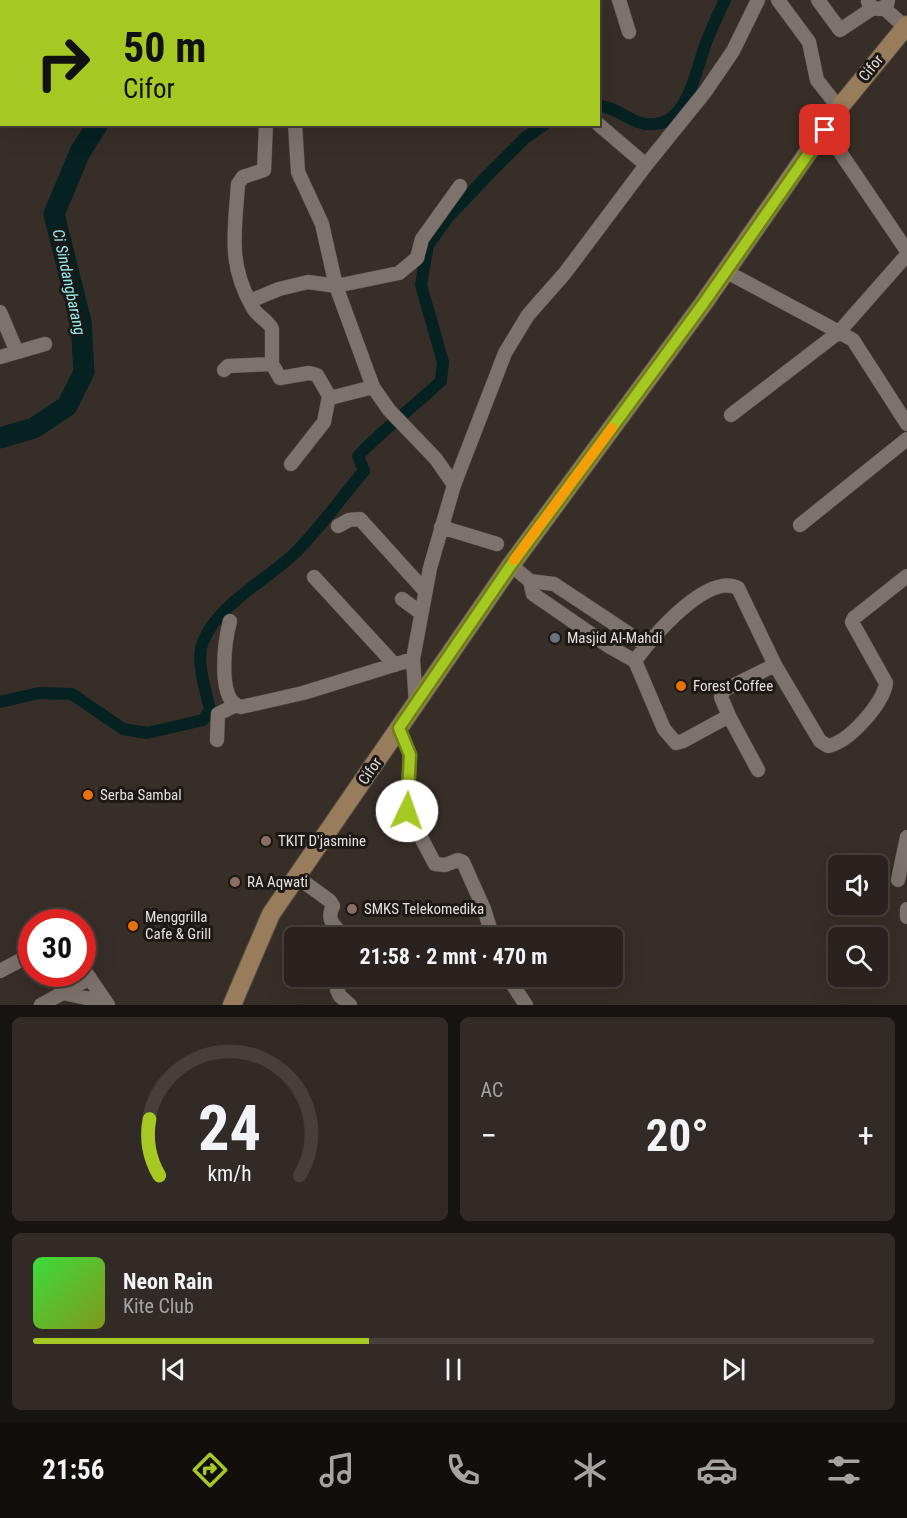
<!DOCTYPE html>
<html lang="id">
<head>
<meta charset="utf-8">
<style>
  body { margin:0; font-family:"Roboto Condensed",sans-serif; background:#322a27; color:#f1f3f6; height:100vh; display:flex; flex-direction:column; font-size:22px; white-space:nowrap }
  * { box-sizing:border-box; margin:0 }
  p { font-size:20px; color:#a5a4a4 }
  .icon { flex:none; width:33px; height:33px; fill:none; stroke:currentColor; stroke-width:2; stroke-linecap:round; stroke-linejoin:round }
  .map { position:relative; height:1005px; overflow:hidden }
  .sheet { display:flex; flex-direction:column; gap:12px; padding:12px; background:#171310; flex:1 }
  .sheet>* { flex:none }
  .hud { position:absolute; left:0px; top:0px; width:600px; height:126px; box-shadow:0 6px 24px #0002,0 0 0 2px #463f3c; background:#a5c822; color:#111; overflow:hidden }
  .tools { position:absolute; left:828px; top:855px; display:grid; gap:12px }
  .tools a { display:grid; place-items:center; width:60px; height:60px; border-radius:9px; background:#2a221e; box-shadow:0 6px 24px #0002,0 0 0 2px #463f3c; font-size:30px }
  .speed { position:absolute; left:18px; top:909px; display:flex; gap:12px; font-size:30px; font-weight:700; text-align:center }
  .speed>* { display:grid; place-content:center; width:78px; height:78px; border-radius:50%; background:#2a221e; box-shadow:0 6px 24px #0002,0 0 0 2px #463f3c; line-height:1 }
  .speed .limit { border:9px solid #d22; background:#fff; color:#111 }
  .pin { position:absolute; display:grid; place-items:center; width:51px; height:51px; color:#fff; margin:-26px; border-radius:12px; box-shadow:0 3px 9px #0006 }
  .me { position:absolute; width:66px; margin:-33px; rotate:3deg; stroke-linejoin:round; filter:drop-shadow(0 0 4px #0008) }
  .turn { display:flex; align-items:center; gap:21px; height:126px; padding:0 24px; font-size:27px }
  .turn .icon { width:78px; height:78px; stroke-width:2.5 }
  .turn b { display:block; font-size:42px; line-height:51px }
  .big { font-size:45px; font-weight:700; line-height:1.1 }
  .sheet .card { flex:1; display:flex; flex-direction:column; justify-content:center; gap:9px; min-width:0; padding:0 21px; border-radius:9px; background:#322a27 }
  .sheet .dial { align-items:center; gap:0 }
  .dial svg { height:156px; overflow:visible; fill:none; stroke:#463f3c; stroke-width:7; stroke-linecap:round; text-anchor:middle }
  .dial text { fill:#f1f3f6; stroke:none }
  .song { display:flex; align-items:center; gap:18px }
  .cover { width:72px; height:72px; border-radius:9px; background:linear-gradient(135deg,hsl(120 70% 55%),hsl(70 70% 35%)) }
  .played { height:6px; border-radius:3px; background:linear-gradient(90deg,#a5c822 40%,#463f3c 40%) }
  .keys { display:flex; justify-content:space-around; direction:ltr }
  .heat { display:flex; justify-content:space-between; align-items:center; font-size:33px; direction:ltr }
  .sheet .tiles { flex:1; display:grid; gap:12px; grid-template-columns:1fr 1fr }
  .card:last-child { grid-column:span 2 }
  .trip { position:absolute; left:284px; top:927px; width:339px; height:60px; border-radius:9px; background:#2a221e; box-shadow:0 6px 24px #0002,0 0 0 2px #463f3c; font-weight:700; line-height:60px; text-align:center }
  .tab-bar { display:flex; height:96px; justify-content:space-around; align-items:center; background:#110e0c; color:#a5a4a4 }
  .tab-bar .icon { width:42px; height:42px }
  .tab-bar .selected { color:#a5c822 }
  .tab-bar b { font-size:27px; color:#f1f3f6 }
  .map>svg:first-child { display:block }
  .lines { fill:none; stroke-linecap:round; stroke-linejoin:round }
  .canal { stroke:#062122; stroke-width:12 }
  .river { stroke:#062122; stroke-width:21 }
  .street-casing { stroke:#534b46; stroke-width:15 }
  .secondary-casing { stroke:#534b46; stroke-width:20 }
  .street { stroke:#7e736c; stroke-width:14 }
  .secondary { stroke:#987c5b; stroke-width:18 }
  .route-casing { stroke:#6b8216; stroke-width:15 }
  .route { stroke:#a5c822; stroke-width:10 }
  .slow { stroke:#f59e0b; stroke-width:10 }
  .worship-dot { fill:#6b7280; stroke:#1c1815; stroke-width:2 }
  .food-dot { fill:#e8710a; stroke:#1c1815; stroke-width:2 }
  .education-dot { fill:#8d6e63; stroke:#1c1815; stroke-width:2 }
  .labels { text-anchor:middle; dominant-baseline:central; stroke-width:6; stroke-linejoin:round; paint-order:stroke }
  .street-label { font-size:15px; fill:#e6e0dc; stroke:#1c1815 }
  .poi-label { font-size:15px; fill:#e6e0dc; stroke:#1c1815; text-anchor:start }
  .water-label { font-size:16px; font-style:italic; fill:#93ebf0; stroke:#1c1815 }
</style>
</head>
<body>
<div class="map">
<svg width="907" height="1005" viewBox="0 0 907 1005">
  <rect width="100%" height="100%" fill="#382e28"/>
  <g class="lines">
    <path class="canal" d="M598,106C618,106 633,127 655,124C691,120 696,65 708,38C713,25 719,13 725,0
      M0,702L39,693L72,694L123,729L147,733L203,720L210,710C206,690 195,661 203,642C217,605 268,579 295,553C320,528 341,498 364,471L358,456C384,428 414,407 441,381L443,362L421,285L428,245L449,216L488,175L525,138L545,124"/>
    <path class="river" d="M250,2L252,0
      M0,438L34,428L67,406L84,372L81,322L54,214L80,152L98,124"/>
    <g class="street-casing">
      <path id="street" d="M185,0L189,2
        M238,0V2
        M619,0L629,32
        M778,0L809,42L817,80L839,108
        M818,0L840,30L873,8
        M868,2L873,8L880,9L887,5L888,0
        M884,8L905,27
        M266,124L264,170L243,177L238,184C235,232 227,263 253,308C258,317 268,320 272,329V364L280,378L309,373L317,375L329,396L334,397L373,387
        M295,124L298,172L322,224L336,286L373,387L389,410L436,459L454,485
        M598,124L646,165
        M825,130L907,251
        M907,252L905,257L839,332L853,340L907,424
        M725,271L839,332L731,415
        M250,301L279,289L308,282L336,286L399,273L417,258L422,239L460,186
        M0,312L17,352
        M0,357L45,344
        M224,370L228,366L272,364
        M291,464L324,422L329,396
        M800,525L907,439
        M338,526L349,520L360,519L425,591
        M441,527L497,544
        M511,565L530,581L533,594L610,647L635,661L664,729L676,743L683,741L729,716L758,770
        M314,577L395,665
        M530,581L554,584L646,645
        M402,599L421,613
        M230,621C225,640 216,701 241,707L303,693L413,659
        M635,661C651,638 707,572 738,588L775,665L724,690L721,697L729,716
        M775,665L820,741L828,746C849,742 883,704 886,683L852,622L854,618L907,576
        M416,705L413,659L430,568L454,485L505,353L528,315L565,273L646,165L705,92L733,51L758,0
        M399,728L410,755L407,811L435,864L445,865L458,860L463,862L484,909L493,938
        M217,740L218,714L236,705
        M297,877L330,901L333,906C325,921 336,927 346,938
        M898,880L907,837
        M907,909V917
        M52,919L54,922
        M82,967L108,1005
        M0,971L32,954
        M344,976L337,990L340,996L350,1005
        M507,976L526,1005
        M63,993L106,1002
        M41,1005L90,978"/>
    </g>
    <g class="secondary-casing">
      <path id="secondary" d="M232,1005L271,914L511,565L703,304L839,108L907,25"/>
    </g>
    <use href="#street" class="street"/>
    <use href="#secondary" class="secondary"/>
  </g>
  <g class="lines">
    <g class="route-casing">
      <path id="route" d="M407,811L410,755L399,728L511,565L703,304L825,130"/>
    </g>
    <use href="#route" class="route"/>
    <path class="slow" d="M514,560L612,428"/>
  </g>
  <circle class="worship-dot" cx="555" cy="638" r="6"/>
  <g class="food-dot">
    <circle cx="681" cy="686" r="6"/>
    <circle cx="88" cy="795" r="6"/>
    <circle cx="133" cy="926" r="6"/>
  </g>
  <g class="education-dot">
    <circle cx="266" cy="841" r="6"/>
    <circle cx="235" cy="882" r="6"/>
    <circle cx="352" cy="909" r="6"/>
  </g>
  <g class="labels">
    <g class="street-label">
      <text transform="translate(871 68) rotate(-51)">Cifor</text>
      <text transform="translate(370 771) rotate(-56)">Cifor</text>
    </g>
    <g class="poi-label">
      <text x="567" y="638">Masjid Al-Mahdi</text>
      <text x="693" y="686">Forest Coffee</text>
      <text x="100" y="795">Serba Sambal</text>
      <text x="278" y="841">TKIT D'jasmine</text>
      <text x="247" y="882">RA Aqwati</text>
      <text x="364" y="909">SMKS Telekomedika</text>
      <text x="145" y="917">Menggrilla<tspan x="145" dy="17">Cafe &amp; Grill</tspan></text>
    </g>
    <g class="water-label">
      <text transform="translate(69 282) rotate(78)">Ci Sindangbarang</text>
    </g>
  </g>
</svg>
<div class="tools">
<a><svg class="icon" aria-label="sound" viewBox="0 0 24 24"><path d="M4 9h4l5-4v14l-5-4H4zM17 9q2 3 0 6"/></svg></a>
<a><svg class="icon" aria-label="search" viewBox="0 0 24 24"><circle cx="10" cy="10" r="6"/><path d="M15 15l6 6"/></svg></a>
</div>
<div class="speed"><div class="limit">30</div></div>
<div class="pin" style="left:825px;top:130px;background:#d93025"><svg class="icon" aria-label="arrive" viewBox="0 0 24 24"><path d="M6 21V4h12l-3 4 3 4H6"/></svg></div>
<svg class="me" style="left:407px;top:811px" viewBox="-20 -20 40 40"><circle r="19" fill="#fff"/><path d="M0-13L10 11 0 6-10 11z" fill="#a5c822"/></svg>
<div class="trip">21:58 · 2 mnt · 470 m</div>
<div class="hud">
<div class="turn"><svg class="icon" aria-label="right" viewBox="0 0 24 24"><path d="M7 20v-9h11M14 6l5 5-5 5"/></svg><div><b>50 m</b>Cifor</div></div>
</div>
</div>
<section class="sheet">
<div class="tiles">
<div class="card dial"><svg viewBox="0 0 100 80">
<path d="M14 69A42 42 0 1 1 86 69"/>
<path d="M14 69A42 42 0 0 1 9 40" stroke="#a5c822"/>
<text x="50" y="56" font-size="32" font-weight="700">24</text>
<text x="50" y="72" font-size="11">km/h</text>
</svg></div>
<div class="card"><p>AC</p>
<div class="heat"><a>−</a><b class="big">20°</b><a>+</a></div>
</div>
<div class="card">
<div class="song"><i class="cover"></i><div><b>Neon Rain</b><p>Kite Club</p></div></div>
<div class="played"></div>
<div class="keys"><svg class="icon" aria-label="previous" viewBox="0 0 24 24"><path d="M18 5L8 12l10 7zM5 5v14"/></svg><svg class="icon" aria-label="pause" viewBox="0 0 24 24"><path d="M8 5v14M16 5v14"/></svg><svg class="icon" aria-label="next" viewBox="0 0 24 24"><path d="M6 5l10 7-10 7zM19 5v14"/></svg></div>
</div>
</div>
</section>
<nav class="tab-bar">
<b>21:56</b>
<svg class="icon selected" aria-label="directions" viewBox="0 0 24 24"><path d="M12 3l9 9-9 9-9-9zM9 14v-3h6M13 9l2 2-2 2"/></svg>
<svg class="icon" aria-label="music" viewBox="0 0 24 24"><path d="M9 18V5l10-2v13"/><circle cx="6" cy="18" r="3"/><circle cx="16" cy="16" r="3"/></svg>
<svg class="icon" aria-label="phone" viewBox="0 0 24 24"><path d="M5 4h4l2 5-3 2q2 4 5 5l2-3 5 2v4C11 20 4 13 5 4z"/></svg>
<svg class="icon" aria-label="climate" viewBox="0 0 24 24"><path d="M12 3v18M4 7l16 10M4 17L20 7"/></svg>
<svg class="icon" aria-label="car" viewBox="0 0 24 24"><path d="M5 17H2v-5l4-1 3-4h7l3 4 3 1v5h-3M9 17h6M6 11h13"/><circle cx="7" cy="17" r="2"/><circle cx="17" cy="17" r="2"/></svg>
<svg class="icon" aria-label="filters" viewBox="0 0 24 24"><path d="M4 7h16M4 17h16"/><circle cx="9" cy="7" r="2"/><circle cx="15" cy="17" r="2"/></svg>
</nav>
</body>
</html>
